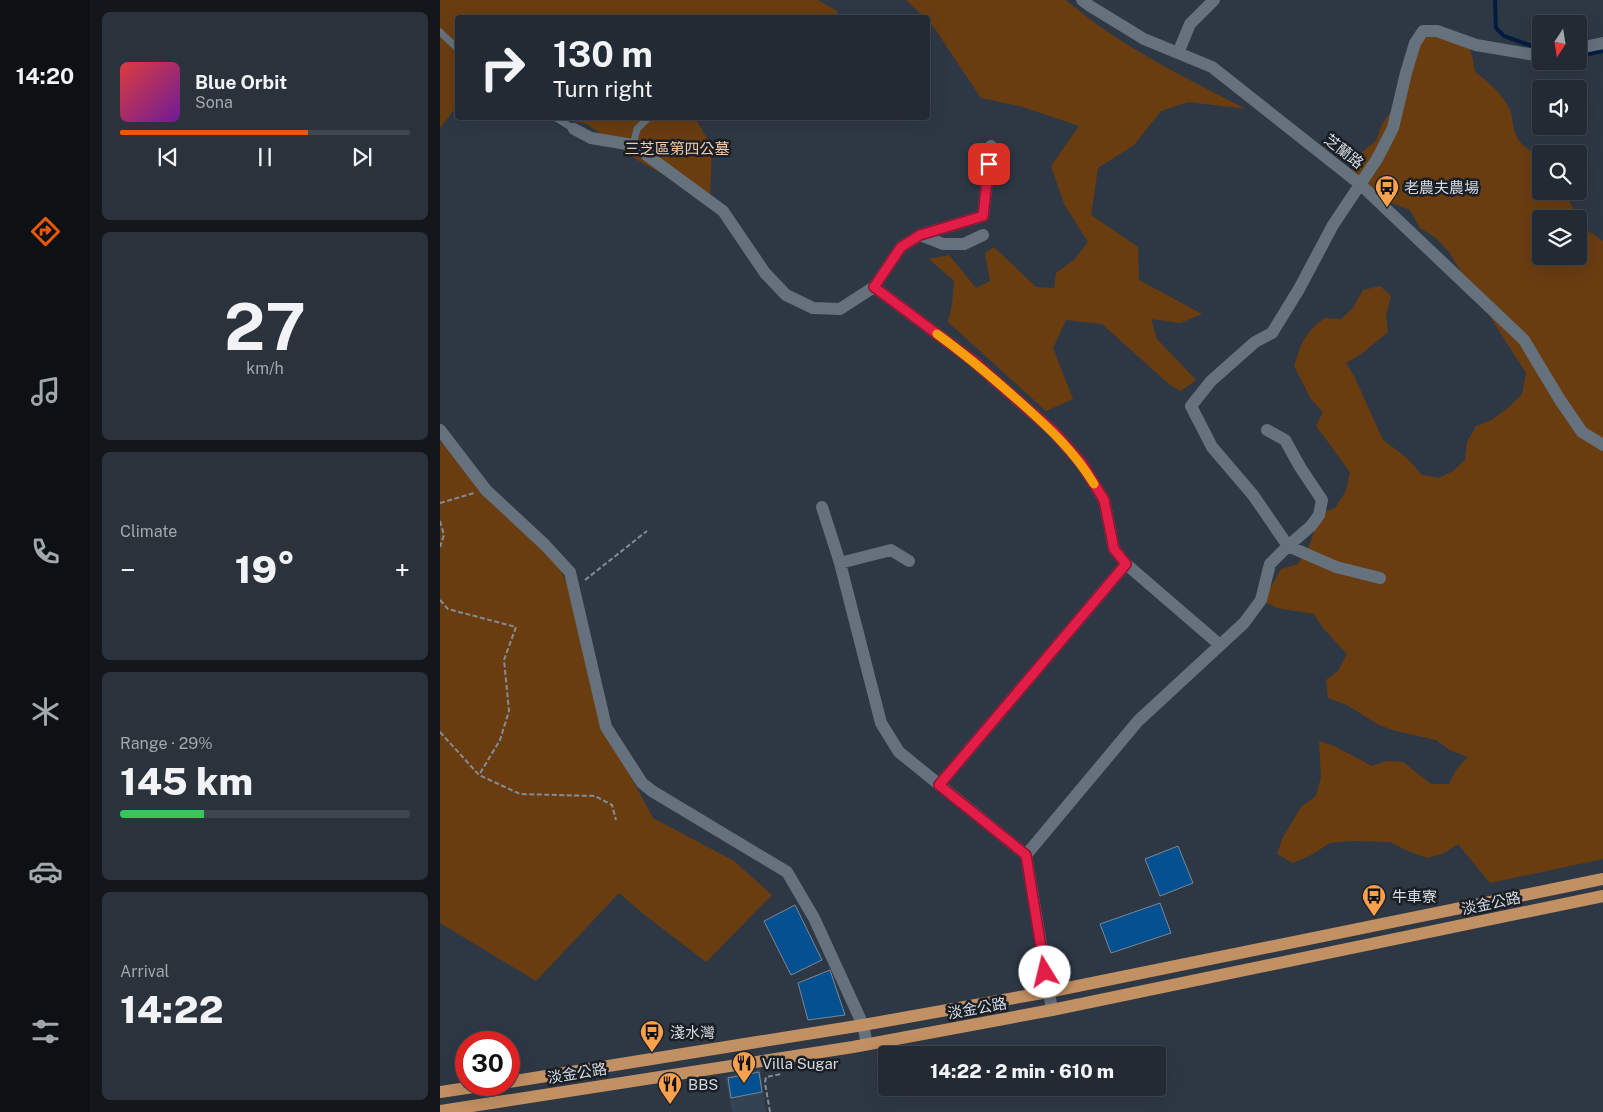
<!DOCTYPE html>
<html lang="en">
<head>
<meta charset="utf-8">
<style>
  body { margin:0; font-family:"Public Sans","Noto Sans TC",sans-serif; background:#2a323b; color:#f1f3f6; height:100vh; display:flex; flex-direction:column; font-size:19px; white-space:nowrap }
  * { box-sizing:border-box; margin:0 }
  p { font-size:16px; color:#a2a7ac }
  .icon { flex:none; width:28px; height:28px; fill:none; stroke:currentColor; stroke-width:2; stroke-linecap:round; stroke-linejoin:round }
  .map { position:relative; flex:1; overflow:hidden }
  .drawer { display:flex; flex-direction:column; gap:12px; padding:12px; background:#13171c; width:350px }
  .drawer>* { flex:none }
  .top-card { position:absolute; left:15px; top:15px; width:475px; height:105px; border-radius:5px; box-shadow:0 5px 20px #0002,0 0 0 1px #3f464e; background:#222a33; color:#f1f3f6; overflow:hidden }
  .needle { width:32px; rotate:192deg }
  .fabs { position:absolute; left:1092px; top:15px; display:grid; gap:10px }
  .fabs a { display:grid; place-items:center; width:55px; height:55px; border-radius:5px; background:#222a33; box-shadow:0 5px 20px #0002,0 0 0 1px #3f464e; font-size:25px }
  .speed { position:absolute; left:15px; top:1031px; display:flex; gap:10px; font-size:25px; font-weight:700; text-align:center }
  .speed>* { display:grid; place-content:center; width:65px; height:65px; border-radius:50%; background:#222a33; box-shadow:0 5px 20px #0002,0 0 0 1px #3f464e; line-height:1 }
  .speed .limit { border:8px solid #d22; background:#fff; color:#111 }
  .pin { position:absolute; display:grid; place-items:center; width:42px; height:42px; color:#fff; margin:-21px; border-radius:10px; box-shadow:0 2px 8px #0006 }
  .me { position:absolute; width:55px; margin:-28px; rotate:351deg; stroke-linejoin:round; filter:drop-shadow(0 0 4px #0008) }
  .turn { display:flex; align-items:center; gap:18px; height:105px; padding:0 15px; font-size:22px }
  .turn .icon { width:65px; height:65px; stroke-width:2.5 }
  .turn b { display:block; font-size:35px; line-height:42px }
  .big { font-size:38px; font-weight:800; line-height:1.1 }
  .drawer .tile { flex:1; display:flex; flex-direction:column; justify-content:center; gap:8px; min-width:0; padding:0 18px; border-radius:8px; background:#2a323b }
  .drawer .dial { align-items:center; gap:0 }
  .dial b { font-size:65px; line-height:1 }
  .song { display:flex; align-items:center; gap:15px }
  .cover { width:60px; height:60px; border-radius:8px; background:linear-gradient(135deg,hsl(0 70% 55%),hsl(280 70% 35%)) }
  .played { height:5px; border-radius:2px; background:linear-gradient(90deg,#ea580c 65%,#3f464e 65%) }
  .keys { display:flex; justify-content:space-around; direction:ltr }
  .heat { display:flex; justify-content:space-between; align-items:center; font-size:28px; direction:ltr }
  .charge { height:8px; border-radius:4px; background:linear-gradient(90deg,#34c759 29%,#3f464e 0) }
  .trip { position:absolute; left:438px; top:1046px; width:288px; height:50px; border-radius:5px; background:#222a33; box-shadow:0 5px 20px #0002,0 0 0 1px #3f464e; font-weight:800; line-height:50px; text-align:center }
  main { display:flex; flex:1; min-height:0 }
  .dock { display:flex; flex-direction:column; width:90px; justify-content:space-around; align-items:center; background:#0e1114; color:#a2a7ac }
  .dock .icon { width:35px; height:35px }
  .dock .current { color:#ea580c }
  .dock b { font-size:22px; color:#f1f3f6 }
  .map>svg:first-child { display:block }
  .built { fill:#344354 }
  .green { fill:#6a3d11; fill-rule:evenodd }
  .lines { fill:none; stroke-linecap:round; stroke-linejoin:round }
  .stream { stroke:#001d3f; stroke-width:4 }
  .building { fill:#055091; stroke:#7b8794 }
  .path { stroke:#848d96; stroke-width:2; stroke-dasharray:5 2.5; stroke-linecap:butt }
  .service { stroke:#65717d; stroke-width:7 }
  .minor { stroke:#65717d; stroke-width:12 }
  .primary { stroke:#c19063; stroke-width:12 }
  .route-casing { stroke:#92132f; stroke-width:12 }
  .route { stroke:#e11d48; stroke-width:9 }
  .slow { stroke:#f59e0b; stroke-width:9 }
  .labels { text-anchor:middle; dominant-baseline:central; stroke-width:5; stroke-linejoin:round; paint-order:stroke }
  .park-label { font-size:15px; fill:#f4cdad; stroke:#1b1f24 }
  .street-label { font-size:15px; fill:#d3dae1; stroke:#1b1f24 }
  .poi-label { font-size:15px; fill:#d3dae1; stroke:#1b1f24; text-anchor:start }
</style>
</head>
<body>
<main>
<nav class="dock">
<b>14:20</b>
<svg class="icon current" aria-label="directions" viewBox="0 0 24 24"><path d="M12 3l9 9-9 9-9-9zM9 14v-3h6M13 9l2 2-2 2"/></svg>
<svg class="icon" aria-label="music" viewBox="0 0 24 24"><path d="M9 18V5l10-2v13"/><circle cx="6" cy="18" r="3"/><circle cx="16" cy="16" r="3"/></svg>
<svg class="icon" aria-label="phone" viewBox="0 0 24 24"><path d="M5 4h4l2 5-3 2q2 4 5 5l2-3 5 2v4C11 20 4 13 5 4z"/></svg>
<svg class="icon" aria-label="climate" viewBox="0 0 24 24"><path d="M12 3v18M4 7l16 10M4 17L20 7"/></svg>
<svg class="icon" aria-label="car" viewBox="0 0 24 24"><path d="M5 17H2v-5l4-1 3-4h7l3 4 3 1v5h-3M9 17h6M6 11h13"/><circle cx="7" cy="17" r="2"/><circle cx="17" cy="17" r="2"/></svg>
<svg class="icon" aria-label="filters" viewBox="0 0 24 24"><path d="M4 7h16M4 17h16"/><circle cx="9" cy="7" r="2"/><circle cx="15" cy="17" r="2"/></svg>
</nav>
<section class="drawer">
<div class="tile">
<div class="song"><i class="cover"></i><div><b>Blue Orbit</b><p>Sona</p></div></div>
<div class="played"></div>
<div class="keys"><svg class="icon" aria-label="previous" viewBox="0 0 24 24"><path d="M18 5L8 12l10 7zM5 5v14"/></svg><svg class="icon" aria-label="pause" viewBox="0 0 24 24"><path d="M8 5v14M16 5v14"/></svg><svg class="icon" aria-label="next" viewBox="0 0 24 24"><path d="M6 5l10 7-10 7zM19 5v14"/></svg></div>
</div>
<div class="tile dial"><b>27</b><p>km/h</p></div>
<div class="tile"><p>Climate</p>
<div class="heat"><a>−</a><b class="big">19°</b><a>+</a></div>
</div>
<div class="tile"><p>Range · 29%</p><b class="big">145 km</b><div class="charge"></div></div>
<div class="tile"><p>Arrival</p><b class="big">14:22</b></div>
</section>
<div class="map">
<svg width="1163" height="1112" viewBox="0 0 1163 1112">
  <rect width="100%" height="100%" fill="#2e3844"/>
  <path class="built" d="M320,1069L326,1112H292L285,1076Z"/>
  <path class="green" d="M0,0H378L397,11L399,17L18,18L17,106L0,128Z
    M466,0H626C679,46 744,77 806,109L748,102L721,111L694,145L658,168L651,215L698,247L699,280L762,314L740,323L711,319L717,339L756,380L741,391L730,385L662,324L626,320L613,348L633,399L606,411L508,322L512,304L514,281L489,259L509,255L536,288L550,281L545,253L554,247L596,287L614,288L616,273L635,259L648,242L624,204L611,166L639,126L583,107L541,98L495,29L488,21V18L484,17Z
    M991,33C1022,41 1031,37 1035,72C1049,82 1062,94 1070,110C1072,115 1072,120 1073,125C1076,142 1086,150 1101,155V191H1131L1130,204L1139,216L1147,230L1163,241V859L1050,883L1018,844L1004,853L987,858L968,851L950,842L910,841L890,843L871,855L853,863L837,854L843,837L861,807L876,796L881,777L879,741L894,746L932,766L947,761L963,762L991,784H1009L1016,770L1028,757L1010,750L996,740L956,731L939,725L907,705L888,698L886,680L898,671L907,654L883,628L874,614L837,608L817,598L832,585L841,569L858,564C870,547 875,535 877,514L895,508L906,491L910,472C898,457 888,441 876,426L883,412L871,399L854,366C862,342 864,333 885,318L901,319L913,308L923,290L940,286L951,296L946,315L948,332L921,354L906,363L914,376L943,440L967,458L982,475L999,478L1013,471L1025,460L1027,442L1036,426L1052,420L1069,407L1082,394L1086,373L1009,252L996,238L980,228L970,210L949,202L928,197L915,183L911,164L922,152L936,141L942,124L964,95V57ZM1101,219H1139V256H1101Z
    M121,118H255L272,147L270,201L194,158L147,124Z
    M0,441L120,568L149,636L171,740L213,818L294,861L332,895L266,962L206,916L179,893L96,981L0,923Z"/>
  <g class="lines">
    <path class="stream" d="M1055,0L1056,28L1064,36L1095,47
      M1139,56L1163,51"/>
  </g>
  <path class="building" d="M738,846L753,883L720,896L705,859Z
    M720,903L731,933L671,953L660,924Z
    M355,905L382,960L351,975L324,921Z
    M390,970L405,1015L368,1020L358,983Z
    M319,1072L322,1092L291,1098L288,1078Z"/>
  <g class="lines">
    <path class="path" d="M0,503L34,493
      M0,521L4,535L0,547
      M145,580L207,531
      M0,600L8,609L76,627L64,660L69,711L60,740L39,775
      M0,732L39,775L80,794L155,796L172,805L176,820
      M330,1112L325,1083L326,1077L341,1074"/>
    <path class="service" d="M0,32L18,49
      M116,118L134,129
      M193,145L197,129L208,118"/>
    <path class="minor" d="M642,0L650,6L704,39L772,67L920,184L1084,340L1120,400L1142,432L1163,445
      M1139,48L1163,43
      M738,53L750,24L774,0
      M134,129L151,138L193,145L283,211L325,273L346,295L373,308L400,309L434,287
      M551,146L543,216L480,235L461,247L434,287L532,360L614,432L642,464L664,500L674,549L686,564L780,645
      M480,235L503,244H524L543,235
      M0,430L46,490L105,545L130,572L166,727L202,783L212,791L347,872L374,918L423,1025L427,1044
      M382,507L400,563L441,723L459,752L586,855
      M400,563L451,550L469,561
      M940,578L896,567L848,546L813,495L772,447L751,406L771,381L815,342L832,333L859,289L893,225L937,159L953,128L966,73L975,43L983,31H997L1036,45L1101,56
      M499,785L686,564
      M612,1010L586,855L698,721L804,623L821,600L830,564L848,546L871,526L879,515L882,500L860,467L845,440L827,430"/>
    <path class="primary" d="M69,1082L423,1025L608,992L1163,879
      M0,1092L47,1085
      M0,1111L413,1047L612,1010L1163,896"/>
  </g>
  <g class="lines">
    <g class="route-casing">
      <path id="route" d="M549,164L543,216L480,235L461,247L434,287L532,360L614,432L642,464L664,500L674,549L686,564L499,785L586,855L605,972"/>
    </g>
    <use href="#route" class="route"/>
    <path class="slow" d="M497,334C526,355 553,378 580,402C609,428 634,451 654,484"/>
  </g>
  <defs>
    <g id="bus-pin" transform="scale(1.25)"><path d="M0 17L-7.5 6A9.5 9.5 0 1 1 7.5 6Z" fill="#f9a04d" stroke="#1b1f24"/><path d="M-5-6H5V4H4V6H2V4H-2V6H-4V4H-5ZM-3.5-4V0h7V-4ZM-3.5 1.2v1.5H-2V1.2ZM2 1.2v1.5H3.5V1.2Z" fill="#111"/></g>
    <g id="restaurant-pin" transform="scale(1.25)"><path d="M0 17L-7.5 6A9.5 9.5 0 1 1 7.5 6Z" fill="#f9a04d" stroke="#1b1f24"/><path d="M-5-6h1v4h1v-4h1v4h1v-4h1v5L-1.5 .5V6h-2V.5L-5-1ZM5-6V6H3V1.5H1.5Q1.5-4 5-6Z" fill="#111"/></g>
  </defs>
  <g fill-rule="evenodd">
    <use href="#bus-pin" x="947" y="187"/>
    <use href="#bus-pin" x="934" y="896"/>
    <use href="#bus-pin" x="212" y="1032"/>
    <use href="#restaurant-pin" x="304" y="1063"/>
    <use href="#restaurant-pin" x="230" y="1084"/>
  </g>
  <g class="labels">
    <g class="park-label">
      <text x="237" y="148">三芝區第四公墓</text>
    </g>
    <g class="street-label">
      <text transform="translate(904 151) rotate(38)">芝蘭路</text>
      <text transform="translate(1051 903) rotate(-12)">淡金公路</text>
      <text transform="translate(537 1008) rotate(-10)">淡金公路</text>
      <text transform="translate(137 1073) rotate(-9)">淡金公路</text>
    </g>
    <g class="poi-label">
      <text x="964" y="187">老農夫農場</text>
      <text x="952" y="896">牛車寮</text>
      <text x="230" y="1032">淺水灣</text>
      <text x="322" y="1063">Villa Sugar</text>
      <text x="248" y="1084">BBS</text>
    </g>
  </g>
</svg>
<div class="fabs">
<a><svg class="needle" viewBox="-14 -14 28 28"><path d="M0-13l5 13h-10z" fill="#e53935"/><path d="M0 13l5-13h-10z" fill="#a2a7ac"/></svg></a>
<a><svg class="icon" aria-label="sound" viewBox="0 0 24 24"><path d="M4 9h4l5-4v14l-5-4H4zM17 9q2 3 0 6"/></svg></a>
<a><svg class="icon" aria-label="search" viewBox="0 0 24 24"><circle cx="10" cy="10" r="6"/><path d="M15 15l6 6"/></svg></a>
<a><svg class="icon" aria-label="layers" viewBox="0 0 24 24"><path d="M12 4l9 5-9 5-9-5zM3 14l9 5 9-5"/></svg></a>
</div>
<div class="speed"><div class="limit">30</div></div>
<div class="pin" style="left:549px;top:164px;background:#d93025"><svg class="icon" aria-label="arrive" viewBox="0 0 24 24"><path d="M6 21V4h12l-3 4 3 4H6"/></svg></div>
<svg class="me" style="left:605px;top:972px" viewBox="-20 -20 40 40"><circle r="19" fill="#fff"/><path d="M0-13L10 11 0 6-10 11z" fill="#e11d48"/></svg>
<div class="trip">14:22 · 2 min · 610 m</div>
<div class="top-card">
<div class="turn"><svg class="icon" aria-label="right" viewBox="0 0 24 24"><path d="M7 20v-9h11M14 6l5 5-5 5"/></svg><div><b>130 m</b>Turn right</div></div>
</div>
</div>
</main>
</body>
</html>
